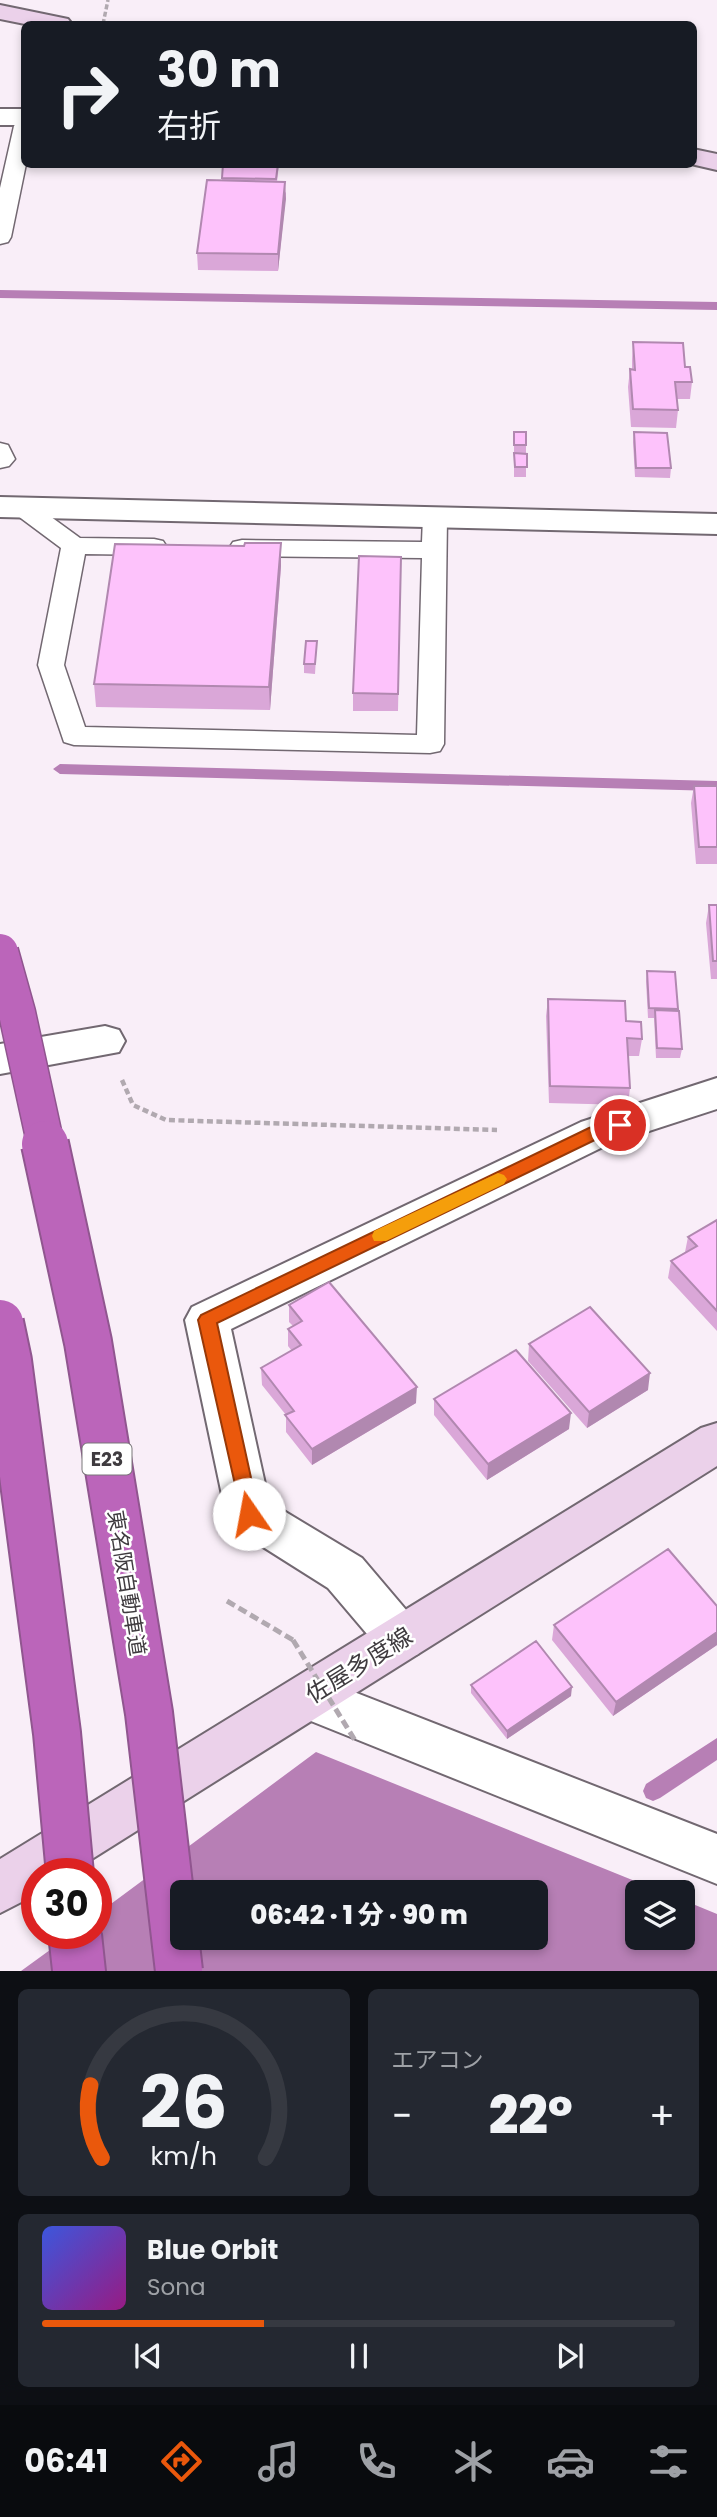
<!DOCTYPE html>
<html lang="ja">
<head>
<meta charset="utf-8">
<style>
  body { margin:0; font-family:Poppins,"Noto Sans JP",sans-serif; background:#242831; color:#f1f3f6; height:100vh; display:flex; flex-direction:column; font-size:26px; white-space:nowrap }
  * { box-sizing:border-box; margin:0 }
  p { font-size:23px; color:#9ea1a6 }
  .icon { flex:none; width:38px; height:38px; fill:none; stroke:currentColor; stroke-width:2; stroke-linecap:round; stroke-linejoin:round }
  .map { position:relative; height:1971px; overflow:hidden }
  .side { display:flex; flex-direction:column; gap:18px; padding:18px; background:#0d0f14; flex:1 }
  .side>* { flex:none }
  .guide { position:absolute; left:21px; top:21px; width:676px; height:147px; border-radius:10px; box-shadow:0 4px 10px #0003; background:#171b24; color:#f1f3f6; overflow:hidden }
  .fabs { position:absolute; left:625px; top:1880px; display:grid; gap:14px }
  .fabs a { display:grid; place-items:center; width:70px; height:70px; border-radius:10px; background:#171b24; box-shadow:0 4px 10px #0003; font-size:35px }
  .speed { position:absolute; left:21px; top:1858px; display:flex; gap:14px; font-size:35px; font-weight:700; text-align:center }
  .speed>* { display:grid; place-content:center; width:91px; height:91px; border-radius:50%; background:#171b24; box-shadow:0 4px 10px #0003; line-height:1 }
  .speed .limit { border:10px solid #d22; background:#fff; color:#111 }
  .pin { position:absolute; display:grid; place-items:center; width:60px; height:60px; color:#fff; margin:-30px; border:4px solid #fff; border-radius:50%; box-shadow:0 2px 7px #0007 }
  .me { position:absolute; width:77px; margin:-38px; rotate:348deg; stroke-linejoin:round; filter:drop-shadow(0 0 5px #0008) }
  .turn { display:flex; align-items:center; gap:24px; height:147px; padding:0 21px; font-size:32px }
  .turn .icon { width:91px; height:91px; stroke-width:2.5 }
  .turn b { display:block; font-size:49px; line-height:60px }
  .big { font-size:52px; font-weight:800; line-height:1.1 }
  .side .widget { flex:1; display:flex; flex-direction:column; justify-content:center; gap:10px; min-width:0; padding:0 24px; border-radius:10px; background:#242831 }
  .side .dial { align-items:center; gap:0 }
  .dial svg { height:182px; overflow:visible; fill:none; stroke:#363941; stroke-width:7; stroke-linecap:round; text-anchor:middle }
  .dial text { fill:#f1f3f6; stroke:none }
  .song { display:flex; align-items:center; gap:21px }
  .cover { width:84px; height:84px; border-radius:10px; background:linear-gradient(135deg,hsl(230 70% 55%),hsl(310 70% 35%)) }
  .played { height:7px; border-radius:4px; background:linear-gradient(90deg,#ea580c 35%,#363941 35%) }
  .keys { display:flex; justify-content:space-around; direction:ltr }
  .heat { display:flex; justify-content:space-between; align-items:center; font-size:38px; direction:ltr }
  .side .tiles { flex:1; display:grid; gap:18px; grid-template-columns:1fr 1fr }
  .widget:last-child { grid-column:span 2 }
  .trip { position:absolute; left:170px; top:1880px; width:378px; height:70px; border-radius:10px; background:#171b24; box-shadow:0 4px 10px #0003; font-weight:800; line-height:70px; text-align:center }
  .tabs { display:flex; height:112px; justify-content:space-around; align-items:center; background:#090b0e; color:#9ea1a6 }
  .tabs .icon { width:49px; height:49px }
  .tabs .selected { color:#ea580c }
  .tabs b { font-size:32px; color:#f1f3f6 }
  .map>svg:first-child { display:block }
  .water { fill:#b77fb5; fill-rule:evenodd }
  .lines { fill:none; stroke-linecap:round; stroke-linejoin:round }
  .stream { fill:#b77fb5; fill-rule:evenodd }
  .lane-casing { stroke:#726871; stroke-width:3 }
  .street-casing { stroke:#726871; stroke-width:4 }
  .secondary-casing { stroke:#726871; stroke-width:4 }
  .highway-casing { stroke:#90568f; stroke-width:4 }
  .path-far2 { stroke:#b1a9b0; stroke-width:3.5; stroke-dasharray:5 2.5; stroke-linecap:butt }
  .path-far1 { stroke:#b1a9b0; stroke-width:4.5; stroke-dasharray:6 3.5; stroke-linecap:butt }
  .path { stroke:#b1a9b0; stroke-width:5; stroke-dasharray:9 4.5; stroke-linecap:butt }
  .lane { fill:#fff; fill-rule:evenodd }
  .street { fill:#fff; fill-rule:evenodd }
  .secondary { fill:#ebd1ea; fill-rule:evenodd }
  .highway { fill:#bb65ba; fill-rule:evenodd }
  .highway-bridge-far1-casing { stroke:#90568f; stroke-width:39; stroke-linecap:butt }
  .highway-bridge-casing { stroke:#90568f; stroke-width:50; stroke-linecap:butt }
  .path-bridge { stroke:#b1a9b0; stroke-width:5; stroke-dasharray:9 4.5; stroke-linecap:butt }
  .highway-bridge-far1 { stroke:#bb65ba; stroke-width:36 }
  .highway-bridge { stroke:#bb65ba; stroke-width:46 }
  .wall { fill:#daa7d8 }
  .shaded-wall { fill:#b188b0 }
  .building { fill:#fdc2fb; stroke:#b188b0; stroke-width:2 }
  .route { fill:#ea580c; stroke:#983908; stroke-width:2 }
  .slow { fill:#f59e0b }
  .labels { text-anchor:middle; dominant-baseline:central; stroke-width:5; stroke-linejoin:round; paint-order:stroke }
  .shield { fill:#fff; stroke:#797679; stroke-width:2 }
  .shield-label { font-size:19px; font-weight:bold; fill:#3f3b3f }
  .street-label { font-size:21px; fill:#3f3b3f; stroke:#fff }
  .near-street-label { font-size:24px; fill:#3f3b3f; stroke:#fff }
</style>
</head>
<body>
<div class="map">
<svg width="717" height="1971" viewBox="0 0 717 1971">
  <rect width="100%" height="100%" fill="#f9eef8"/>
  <path class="water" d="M316,1752L662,1892H637V1937H682L683,1900L717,1914V1971H21L72,1934H96V1915ZM182,1892H536V1937H182Z"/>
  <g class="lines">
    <path class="stream" d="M0,290L717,302V310L0,298Z
      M60,764L717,781V791L60,774L53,769Z
      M717,1738V1760L660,1798L653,1801L646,1798L643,1791L646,1784Z"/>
    <g class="lane-casing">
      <path id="lane" d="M24,120L26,164L11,237L8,242L0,244V188L14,126L17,122Z
        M0,443L8,445L15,459L9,466L0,468Z
        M23,500L32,503L80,538L154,539L163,541L167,547L163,553L154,555L85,554L64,665L85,727L417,735L422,558L242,556L233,554L229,548L233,542L242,540L422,542L423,517L426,512L435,509L444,512L447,517L444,744L440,751L430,753L74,745L64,742L38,665L61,548L14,513L11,508L14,503Z"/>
    </g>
    <g class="street-casing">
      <path id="street" d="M0,109H24V125H0Z
        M0,497L717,514V534L0,517Z
        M105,1026L119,1030L125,1041L119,1052L0,1074V1044Z
        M717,1078V1109L609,1144L231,1329L269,1502L362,1558L418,1624L425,1639L418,1654L401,1661L384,1654L328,1588L233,1528L226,1514L185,1320L192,1307L581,1122Z
        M308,1674L717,1834V1884L291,1713L284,1697L291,1681Z"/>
    </g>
    <g class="secondary-casing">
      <path id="secondary" d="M0,5L68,19L72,24H25L0,19Z
        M693,149L717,154V170L691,164H693Z
        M717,1423V1466L68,1874H37V1894L0,1913V1859L701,1428Z"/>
    </g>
    <g class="highway-casing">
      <path id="highway" d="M96,1923L101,1934L105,1971H53L49,1934H96Z"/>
    </g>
    <path class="path-far2" d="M103,24L108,0"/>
    <path class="path-far1" d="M122,1080L133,1105L166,1120L497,1130"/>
    <path class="path" d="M227,1601L293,1640"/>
    <use href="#lane" class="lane"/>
    <use href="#street" class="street"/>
    <use href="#secondary" class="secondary"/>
    <use href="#highway" class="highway"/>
    <g class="highway-bridge-far1-casing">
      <path id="highway-bridge-far1" d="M0,952L17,1013L46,1146"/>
    </g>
    <g class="highway-bridge-casing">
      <path id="highway-bridge" d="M45,1144L88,1342L149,1713L179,1971
        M0,1323L8,1361L57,1733L70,1874"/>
    </g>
    <path class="path-bridge" d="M293,1640L356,1742"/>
    <use href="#highway-bridge-far1" class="highway-bridge-far1"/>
    <use href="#highway-bridge" class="highway-bridge"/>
  </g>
  <path class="wall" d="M279,164L277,182L286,193L278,271L198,270L197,253L222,181V178Z
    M633,342L685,367L692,382L690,399H677L678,410L676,428L631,427L628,387L630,369H632V359Z
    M514,432L526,445V477H514Z
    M634,432L671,468L670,478L635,477L633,442Z
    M244,546L281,566L270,710L96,707L94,684Z
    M401,557L398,711H353V693Z
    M317,641L315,674L304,673V664Z
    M694,786H717V864H696L691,803Z
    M709,905H717V979H711L706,923Z
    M647,971L678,1009L682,1049L680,1058H656L654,1018H648L646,981Z
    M548,999L626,1021L642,1039L639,1056H628L630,1088L628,1105L549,1103L546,1016Z
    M717,1220V1331L668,1278L671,1261L685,1252L688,1237Z
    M289,1305L416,1403L312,1465L286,1432V1415L262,1385L261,1368L292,1351L288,1346V1329L293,1326L289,1322Z
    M529,1344L648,1390L587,1428L528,1361Z
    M434,1399L569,1429L487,1480L434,1415Z
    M717,1606V1645L613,1716L552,1640L554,1625Z
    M471,1685L571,1696L507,1739L471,1693Z"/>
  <path class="shaded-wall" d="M285,182L286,199L278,271V254Z
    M281,543V566L270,710L269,687Z
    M650,1373L648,1390L587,1428L589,1412Z
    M417,1387L416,1403L312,1465V1449Z
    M571,1413L569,1429L487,1480L488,1464Z
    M717,1632V1645L613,1716L616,1702Z
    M572,1687L571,1696L507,1739V1731Z"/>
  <path class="building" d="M223,164H278L276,179L222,178Z
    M207,180L285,182L278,254L197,253Z
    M633,342L683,343L685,367H690L692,382H675L678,410L633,409L630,369L635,370Z
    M514,432H526V445H514Z
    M634,432L667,433L671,468H636Z
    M514,453L527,454V467H515Z
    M245,543H281L269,687L94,684L115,544L244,546Z
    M359,556L401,557L398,694L353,693Z
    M306,641H317L315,664H304Z
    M694,786H717V847H699Z
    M709,905H717V961H713Z
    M647,971L675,972L678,1009L649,1008Z
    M548,999L625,1001L626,1021L641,1022L642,1039L627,1038L630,1088L550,1086Z
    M655,1010L679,1011L682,1049L657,1048Z
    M717,1220V1311L671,1261L697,1246L688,1237Z
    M329,1282L417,1387L312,1449L285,1415L294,1411L261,1368L301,1345L288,1329L302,1321L289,1305Z
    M590,1307L650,1373L589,1412L529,1344Z
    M516,1350L571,1413L488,1464L434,1399Z
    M668,1549L717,1606V1632L616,1702L554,1625Z
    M536,1641L572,1687L507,1731L471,1685Z"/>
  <path class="route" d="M620,1118L626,1120L628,1125L626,1129L601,1137L217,1323L259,1514L256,1520L249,1522L243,1520L198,1320L201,1315L589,1128Z"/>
  <path class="slow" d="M498,1173L504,1175L507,1179L504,1184L386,1241H374L372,1236L374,1231Z"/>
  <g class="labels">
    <rect class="shield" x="82.5" y="1443.5" width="49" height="31" rx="5"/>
    <g class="shield-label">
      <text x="107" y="1459">E23</text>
    </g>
    <g class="street-label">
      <text transform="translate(127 1583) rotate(81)">東名阪自動車道</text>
    </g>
    <g class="near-street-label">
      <text transform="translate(359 1665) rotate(-32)">佐屋多度線</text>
    </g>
  </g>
</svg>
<div class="fabs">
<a><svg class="icon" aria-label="layers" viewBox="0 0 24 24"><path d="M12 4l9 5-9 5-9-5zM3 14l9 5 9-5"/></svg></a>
</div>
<div class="speed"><div class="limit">30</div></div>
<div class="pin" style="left:620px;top:1125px;background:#d93025"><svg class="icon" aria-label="arrive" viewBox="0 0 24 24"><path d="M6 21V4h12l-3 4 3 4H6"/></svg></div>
<svg class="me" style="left:249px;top:1514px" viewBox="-20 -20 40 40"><circle r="19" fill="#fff"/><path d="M0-13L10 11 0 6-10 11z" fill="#ea580c"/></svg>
<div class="trip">06:42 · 1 分 · 90 m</div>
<div class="guide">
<div class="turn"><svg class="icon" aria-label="right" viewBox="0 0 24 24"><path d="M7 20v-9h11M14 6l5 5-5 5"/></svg><div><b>30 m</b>右折</div></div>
</div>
</div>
<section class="side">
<div class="tiles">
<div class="widget dial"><svg viewBox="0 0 100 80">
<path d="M14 69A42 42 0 1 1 86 69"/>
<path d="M14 69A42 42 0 0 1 9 37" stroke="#ea580c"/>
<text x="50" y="56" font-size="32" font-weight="700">26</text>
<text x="50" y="72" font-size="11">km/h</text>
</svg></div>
<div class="widget"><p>エアコン</p>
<div class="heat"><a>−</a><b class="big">22°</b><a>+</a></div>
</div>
<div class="widget">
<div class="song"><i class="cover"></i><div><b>Blue Orbit</b><p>Sona</p></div></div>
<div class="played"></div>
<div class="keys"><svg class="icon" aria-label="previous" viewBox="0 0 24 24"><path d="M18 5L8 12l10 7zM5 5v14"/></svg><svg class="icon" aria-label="pause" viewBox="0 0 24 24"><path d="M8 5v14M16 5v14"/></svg><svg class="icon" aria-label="next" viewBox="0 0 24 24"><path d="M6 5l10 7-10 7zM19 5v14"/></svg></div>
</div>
</div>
</section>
<nav class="tabs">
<b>06:41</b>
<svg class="icon selected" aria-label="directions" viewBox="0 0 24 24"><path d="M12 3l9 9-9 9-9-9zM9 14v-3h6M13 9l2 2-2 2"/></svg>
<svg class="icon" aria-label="music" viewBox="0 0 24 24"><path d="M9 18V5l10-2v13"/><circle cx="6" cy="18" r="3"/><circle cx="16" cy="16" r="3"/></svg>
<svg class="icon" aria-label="phone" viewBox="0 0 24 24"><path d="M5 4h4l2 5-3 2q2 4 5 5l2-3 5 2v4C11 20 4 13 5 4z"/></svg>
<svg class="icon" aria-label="climate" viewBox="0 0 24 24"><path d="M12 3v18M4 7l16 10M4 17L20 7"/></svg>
<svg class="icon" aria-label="car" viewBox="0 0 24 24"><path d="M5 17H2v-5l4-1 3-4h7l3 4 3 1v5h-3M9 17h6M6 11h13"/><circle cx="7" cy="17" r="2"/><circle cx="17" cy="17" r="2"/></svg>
<svg class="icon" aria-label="filters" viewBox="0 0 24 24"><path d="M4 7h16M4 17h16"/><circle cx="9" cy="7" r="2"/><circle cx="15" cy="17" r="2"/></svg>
</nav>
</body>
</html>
